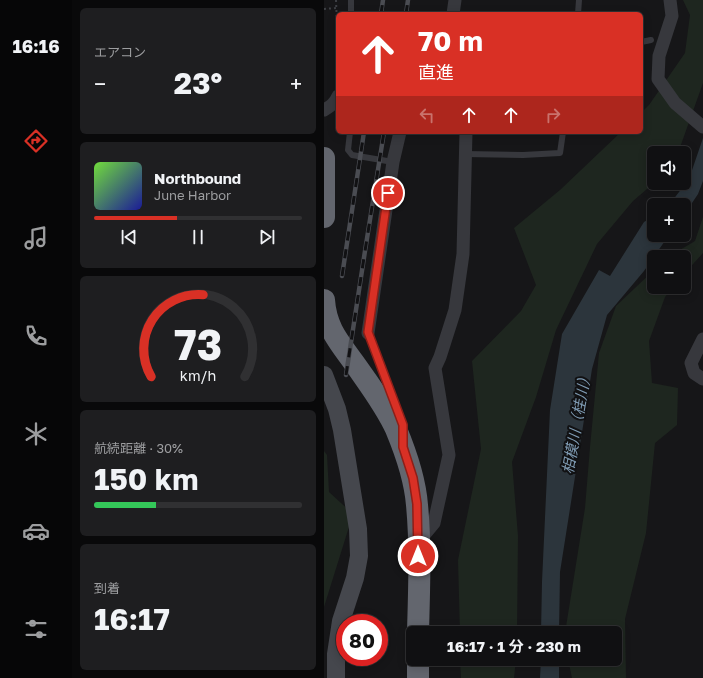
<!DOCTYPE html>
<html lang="ja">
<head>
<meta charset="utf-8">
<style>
  body { margin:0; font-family:"Golos Text","Noto Sans JP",sans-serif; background:#1e1e20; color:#f1f3f6; height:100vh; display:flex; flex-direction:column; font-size:15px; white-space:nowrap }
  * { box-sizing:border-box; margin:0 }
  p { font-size:13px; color:#9c9d9f }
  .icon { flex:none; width:22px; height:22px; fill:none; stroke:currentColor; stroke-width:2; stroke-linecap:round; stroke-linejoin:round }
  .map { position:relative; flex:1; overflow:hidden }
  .drawer { display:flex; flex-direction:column; gap:8px; padding:8px; background:#09090a; width:252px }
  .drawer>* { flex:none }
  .top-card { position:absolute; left:12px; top:12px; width:307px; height:122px; border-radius:6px; box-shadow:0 2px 10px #0003,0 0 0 1px #303032; background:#d93025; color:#fff; overflow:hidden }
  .tools { position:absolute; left:323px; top:146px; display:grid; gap:8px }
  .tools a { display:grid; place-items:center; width:44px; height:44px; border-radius:6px; background:#101012; box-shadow:0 2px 10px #0003,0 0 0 1px #303032; font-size:20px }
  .speed { position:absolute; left:12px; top:614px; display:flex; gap:8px; font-size:20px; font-weight:700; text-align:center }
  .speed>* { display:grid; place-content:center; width:52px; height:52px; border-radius:50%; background:#101012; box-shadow:0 2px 10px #0003,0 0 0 1px #303032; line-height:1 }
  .speed .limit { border:6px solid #d22; background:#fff; color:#111 }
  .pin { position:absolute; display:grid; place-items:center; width:34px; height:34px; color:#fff; margin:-17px; border:2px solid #fff; border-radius:50%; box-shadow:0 1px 4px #0007 }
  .me { position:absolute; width:44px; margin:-22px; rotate:0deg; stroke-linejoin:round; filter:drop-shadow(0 0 3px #0008) }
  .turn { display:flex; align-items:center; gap:14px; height:84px; padding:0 16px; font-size:18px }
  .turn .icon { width:52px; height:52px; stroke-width:2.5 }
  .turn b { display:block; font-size:28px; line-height:34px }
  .lanes { display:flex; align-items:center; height:38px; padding:0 16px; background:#0003; justify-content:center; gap:20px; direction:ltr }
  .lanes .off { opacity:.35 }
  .big { font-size:30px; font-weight:700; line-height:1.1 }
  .drawer .widget { flex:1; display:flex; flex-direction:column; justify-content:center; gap:6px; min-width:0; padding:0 14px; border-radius:6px; background:#1e1e20 }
  .drawer .dial { align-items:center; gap:0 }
  .dial svg { height:104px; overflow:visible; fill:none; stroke:#303032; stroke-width:7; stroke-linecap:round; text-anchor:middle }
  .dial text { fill:#f1f3f6; stroke:none }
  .song { display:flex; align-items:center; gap:12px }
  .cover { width:48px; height:48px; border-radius:6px; background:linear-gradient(135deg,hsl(100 70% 55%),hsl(240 70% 35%)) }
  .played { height:4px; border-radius:2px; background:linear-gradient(90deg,#d93025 40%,#303032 40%) }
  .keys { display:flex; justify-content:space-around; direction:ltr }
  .heat { display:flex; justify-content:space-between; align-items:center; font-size:22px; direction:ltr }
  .charge { height:6px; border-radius:3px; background:linear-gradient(90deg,#34c759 30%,#303032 0) }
  .trip { position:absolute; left:82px; top:626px; width:216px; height:40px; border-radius:6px; background:#101012; box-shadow:0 2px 10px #0003,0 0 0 1px #303032; font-weight:700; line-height:40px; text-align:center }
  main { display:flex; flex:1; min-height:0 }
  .dock { display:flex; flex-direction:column; width:72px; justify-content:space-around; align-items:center; background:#060607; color:#9c9d9f }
  .dock .icon { width:28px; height:28px }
  .dock .current { color:#d93025 }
  .dock b { font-size:18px; color:#f1f3f6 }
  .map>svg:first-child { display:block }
  .green { fill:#1e261f }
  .water { fill:#2c353c }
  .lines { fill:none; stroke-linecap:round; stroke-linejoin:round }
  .path { stroke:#3d3f44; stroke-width:2; stroke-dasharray:2 3; stroke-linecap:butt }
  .lane { stroke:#37383d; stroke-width:6 }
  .street { stroke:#37383d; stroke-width:13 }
  .secondary { stroke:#45474d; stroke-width:18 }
  .highway { stroke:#63666e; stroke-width:22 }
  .rail-casing { stroke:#4a4c52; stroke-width:4.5 }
  .rail { stroke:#111113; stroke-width:3; stroke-dasharray:9; stroke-linecap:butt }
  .route-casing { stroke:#8d1f18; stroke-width:10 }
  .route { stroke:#d93025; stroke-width:7 }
  .labels { text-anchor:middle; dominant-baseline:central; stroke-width:4; stroke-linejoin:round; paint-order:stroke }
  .water-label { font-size:15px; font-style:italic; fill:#7f9bb3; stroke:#111113 }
</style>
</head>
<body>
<main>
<nav class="dock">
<b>16:16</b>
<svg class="icon current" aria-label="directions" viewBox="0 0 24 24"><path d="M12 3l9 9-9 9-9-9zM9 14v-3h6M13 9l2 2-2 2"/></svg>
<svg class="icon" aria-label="music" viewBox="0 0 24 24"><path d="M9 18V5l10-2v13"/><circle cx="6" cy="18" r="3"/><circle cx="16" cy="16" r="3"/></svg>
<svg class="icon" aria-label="phone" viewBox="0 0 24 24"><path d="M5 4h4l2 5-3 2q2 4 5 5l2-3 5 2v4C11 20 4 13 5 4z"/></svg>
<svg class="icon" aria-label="climate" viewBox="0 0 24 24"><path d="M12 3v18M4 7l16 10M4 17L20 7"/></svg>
<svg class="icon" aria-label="car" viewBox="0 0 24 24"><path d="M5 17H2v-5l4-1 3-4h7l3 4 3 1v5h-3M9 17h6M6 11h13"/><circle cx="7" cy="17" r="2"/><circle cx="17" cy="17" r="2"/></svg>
<svg class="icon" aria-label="filters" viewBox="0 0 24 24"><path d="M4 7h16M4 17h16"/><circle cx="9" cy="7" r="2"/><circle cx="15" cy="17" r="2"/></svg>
</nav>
<section class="drawer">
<div class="widget"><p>エアコン</p>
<div class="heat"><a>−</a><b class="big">23°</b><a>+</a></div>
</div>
<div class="widget">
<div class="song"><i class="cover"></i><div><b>Northbound</b><p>June Harbor</p></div></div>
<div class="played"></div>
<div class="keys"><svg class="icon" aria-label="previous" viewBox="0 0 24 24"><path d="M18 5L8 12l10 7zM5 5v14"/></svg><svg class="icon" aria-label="pause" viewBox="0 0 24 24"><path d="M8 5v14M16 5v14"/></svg><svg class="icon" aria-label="next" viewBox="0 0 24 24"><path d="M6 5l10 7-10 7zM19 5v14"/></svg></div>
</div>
<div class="widget dial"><svg viewBox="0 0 100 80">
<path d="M14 69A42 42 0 1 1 86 69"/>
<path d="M14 69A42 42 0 0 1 54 6" stroke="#d93025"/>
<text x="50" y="56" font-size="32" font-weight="700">73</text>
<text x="50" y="72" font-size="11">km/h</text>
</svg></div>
<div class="widget"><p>航続距離 · 30%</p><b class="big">150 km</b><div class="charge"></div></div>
<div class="widget"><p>到着</p><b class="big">16:17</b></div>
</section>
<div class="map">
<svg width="379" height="678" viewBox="0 0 379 678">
  <rect width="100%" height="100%" fill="#161618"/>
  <path class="green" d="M359,0H379V83L354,153H330V183L309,201L273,244L232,330L212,397L188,462L194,536L193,633H136L134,560L157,449L148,361L197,311L212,285L190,228L236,190L297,132H317V113L325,105L361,53L366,15Z
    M379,217V253L360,274V257H344L371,241Z
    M330,270V287H349L341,297L325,341L328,383L354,388L353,425L331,443L322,533L301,619L302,678H248L244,659H291V633H241L261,508L266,447L275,353L292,306Z
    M0,451L3,455L5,492L29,514L0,607Z
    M136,659H192L190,678H137Z"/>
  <path class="water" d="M379,138V181L374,194L360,215V205H345L365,179Z
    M330,216V235H345L320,271L283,315L268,369L236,572L235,633H217L218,582L226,410L238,334L275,270L286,276L320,222Z
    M217,659H235V678H216Z"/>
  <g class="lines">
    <path class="path" d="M12,0L14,52
      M0,9L12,8"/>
    <path class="lane" d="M27,14V0
      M254,14L255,0
      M317,42L327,40
      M26,132L24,150L28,155L69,162
      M140,154L199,155L236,153L239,132
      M44,333L73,409"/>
    <path class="street" d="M346,0L348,16L335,56L334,79L351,103L379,127
      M129,14L131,0
      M0,110C7,106 11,103 14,96
      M44,333L69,162L76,132
      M379,339L367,363L370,373L379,379
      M95,541L110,523L125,455L111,368L116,357L131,310L139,254L142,132"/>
    <path class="secondary" d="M0,375L13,409L18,430L34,529L35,556L31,578L17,621L12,654V678"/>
    <path class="highway" d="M0,158V217
      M0,300C2,330 17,344 33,367C47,387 62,407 72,429C82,453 91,479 93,505C97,547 95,591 94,633
      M94,678V659"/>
    <g class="rail-casing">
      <path id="rail" d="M57,14L59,0
        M82,14L84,0
        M18,276L40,132
        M22,375L41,251L60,132"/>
    </g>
    <use href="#rail" class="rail"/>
  </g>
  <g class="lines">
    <g class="route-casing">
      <path id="route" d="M64,193L44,332L79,425V447L89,478L93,504L94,556"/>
    </g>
    <use href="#route" class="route"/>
  </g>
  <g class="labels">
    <g class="water-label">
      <text transform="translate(252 422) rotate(-80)">相模川（桂川）</text>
    </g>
  </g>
</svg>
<div class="tools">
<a><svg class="icon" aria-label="sound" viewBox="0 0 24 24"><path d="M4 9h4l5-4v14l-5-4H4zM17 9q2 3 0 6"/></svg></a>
<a>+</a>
<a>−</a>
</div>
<div class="speed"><div class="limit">80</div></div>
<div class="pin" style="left:64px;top:193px;background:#d93025"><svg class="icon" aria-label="arrive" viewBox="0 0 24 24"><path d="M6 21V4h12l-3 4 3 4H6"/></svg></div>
<svg class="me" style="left:94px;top:556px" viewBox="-20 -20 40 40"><circle r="17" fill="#d93025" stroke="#fff" stroke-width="3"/><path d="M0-11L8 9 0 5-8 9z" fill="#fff"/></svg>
<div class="trip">16:17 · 1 分 · 230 m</div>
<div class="top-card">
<div class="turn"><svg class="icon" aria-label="ahead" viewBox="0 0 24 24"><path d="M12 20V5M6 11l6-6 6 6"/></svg><div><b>70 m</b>直進</div></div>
<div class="lanes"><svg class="icon off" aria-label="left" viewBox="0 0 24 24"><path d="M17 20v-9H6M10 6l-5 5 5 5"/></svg><svg class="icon" aria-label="ahead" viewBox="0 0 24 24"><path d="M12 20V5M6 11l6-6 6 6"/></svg><svg class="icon" aria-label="ahead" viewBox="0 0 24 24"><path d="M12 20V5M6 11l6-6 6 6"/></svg><svg class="icon off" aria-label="right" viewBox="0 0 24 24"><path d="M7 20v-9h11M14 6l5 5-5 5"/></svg></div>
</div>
</div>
</main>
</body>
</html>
